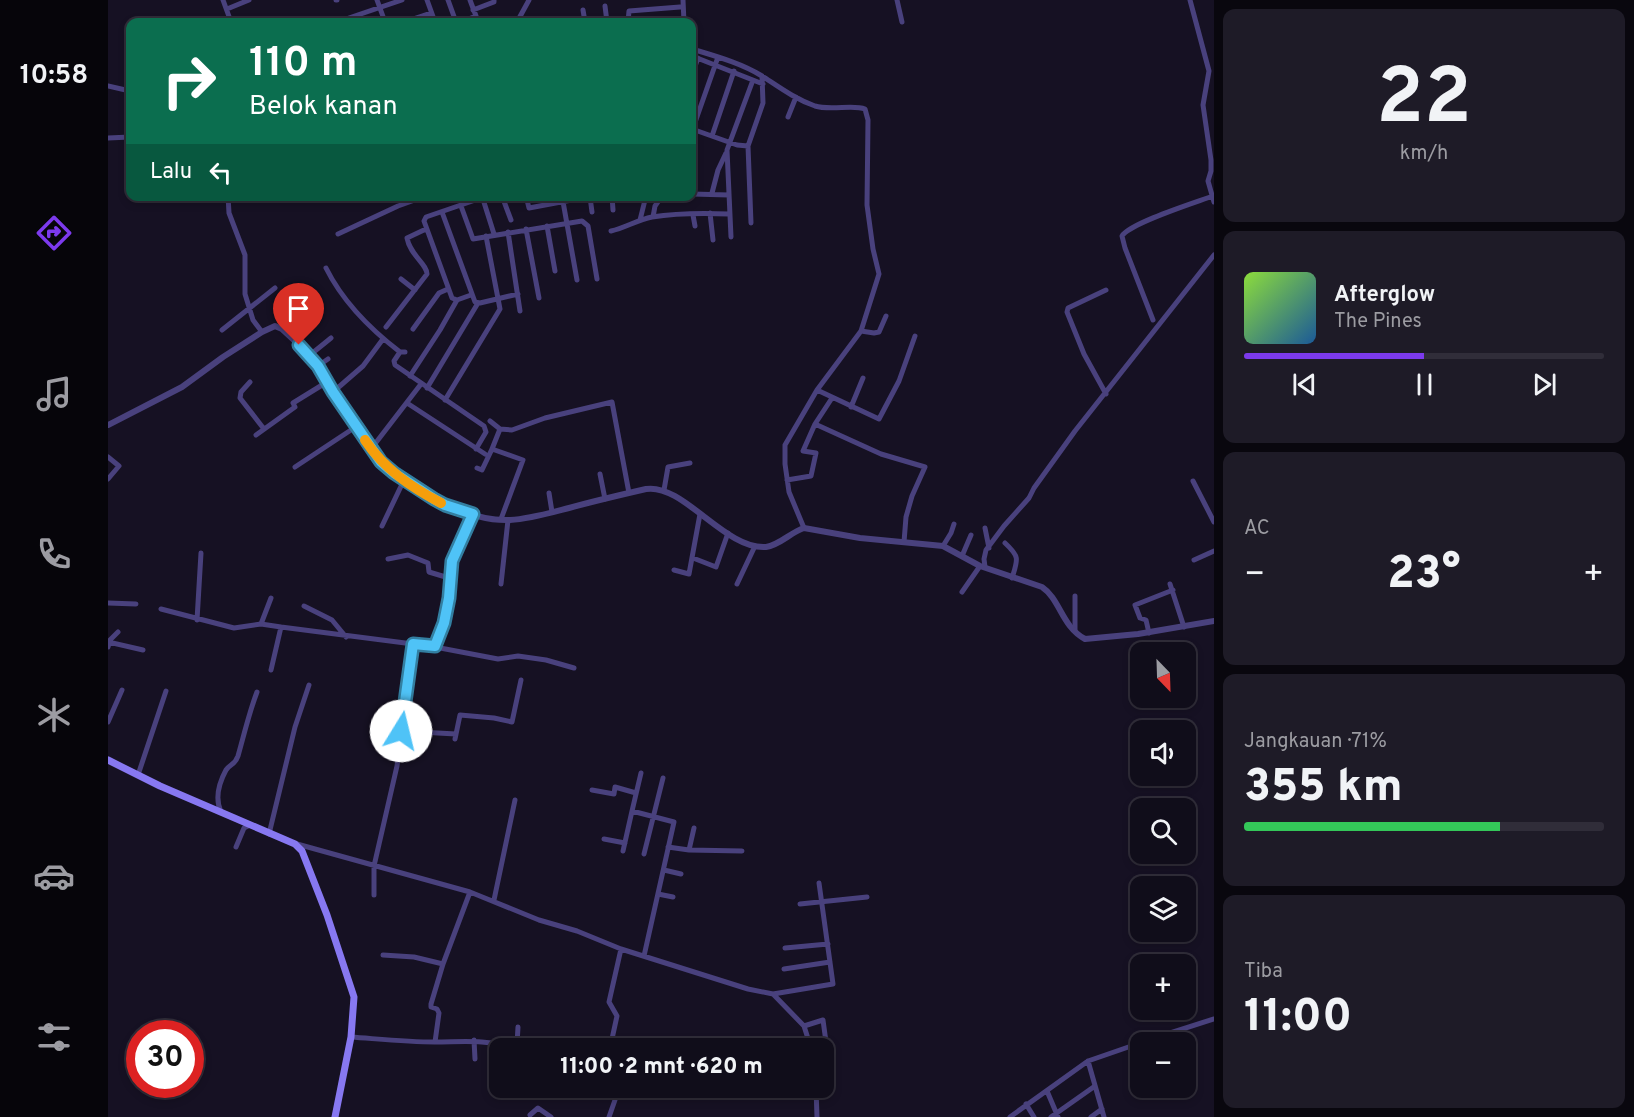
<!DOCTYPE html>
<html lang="id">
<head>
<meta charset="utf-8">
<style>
  body { margin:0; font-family:Overpass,sans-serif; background:#1e1b27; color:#f1f3f6; height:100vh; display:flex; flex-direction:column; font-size:22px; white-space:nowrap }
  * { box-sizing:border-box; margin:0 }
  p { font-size:20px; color:#9c9ca2 }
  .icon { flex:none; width:33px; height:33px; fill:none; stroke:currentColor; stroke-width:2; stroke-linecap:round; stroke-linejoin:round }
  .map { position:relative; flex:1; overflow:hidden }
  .side { display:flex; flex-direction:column; gap:9px; padding:9px; background:#09070e; width:420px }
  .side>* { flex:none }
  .top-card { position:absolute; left:18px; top:18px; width:570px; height:183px; border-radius:12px; box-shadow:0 3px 9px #0003,0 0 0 2px #302d39; background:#0b6e4f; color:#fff; overflow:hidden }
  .needle { width:39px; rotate:157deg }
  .fabs { position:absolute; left:1022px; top:642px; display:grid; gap:12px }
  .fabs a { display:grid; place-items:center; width:66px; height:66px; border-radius:12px; background:#100d1a; box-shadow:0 3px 9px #0003,0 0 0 2px #302d39; font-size:30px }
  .speed { position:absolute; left:18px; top:1020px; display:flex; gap:12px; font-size:30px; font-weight:700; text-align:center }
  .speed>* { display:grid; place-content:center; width:78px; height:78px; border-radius:50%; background:#100d1a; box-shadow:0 3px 9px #0003,0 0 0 2px #302d39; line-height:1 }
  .speed .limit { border:9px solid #d22; background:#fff; color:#111 }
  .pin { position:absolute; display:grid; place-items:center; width:51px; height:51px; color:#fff; margin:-62px -26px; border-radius:50% 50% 50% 0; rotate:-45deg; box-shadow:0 0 6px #0007 }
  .pin .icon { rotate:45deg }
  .me { position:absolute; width:66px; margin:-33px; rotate:9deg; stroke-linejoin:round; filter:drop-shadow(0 0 4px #0008) }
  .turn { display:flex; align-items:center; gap:21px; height:126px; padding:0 24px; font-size:27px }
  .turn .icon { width:78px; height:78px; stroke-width:2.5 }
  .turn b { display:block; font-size:42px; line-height:51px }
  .then { display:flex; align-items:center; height:57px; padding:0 24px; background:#0003; gap:12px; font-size:22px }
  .big { font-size:45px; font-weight:800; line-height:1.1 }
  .side .tile { flex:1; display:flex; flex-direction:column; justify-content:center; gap:9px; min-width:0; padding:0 21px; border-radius:12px; background:#1e1b27 }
  .side .dial { align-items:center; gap:0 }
  .dial b { font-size:78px; line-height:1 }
  .song { display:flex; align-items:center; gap:18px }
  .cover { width:72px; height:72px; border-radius:9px; background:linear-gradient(135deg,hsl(90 70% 55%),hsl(210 70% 35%)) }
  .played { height:6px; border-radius:3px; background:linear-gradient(90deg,#7c3aed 50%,#302d39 50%) }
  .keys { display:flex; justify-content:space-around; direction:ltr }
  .heat { display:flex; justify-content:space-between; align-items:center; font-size:33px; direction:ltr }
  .charge { height:9px; border-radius:4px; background:linear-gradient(90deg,#34c759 71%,#302d39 0) }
  .trip { position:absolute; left:381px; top:1038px; width:345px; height:60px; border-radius:12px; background:#100d1a; box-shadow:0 3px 9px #0003,0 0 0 2px #302d39; font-weight:800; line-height:60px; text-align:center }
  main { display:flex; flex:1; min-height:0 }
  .dock { display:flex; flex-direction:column; width:108px; justify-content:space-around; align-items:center; background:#06050a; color:#9c9ca2 }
  .dock .icon { width:42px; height:42px }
  .dock .current { color:#7c3aed }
  .dock b { font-size:27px; color:#f1f3f6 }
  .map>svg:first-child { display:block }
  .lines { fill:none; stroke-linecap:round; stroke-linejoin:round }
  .minor { stroke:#49417d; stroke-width:5 }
  .tertiary { stroke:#49417d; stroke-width:6 }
  .secondary { stroke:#8778f1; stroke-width:7 }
  .route-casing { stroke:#337fa1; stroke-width:15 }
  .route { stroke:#4fc3f7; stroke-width:10 }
  .slow { stroke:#f59e0b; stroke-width:10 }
</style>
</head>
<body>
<main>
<nav class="dock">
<b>10:58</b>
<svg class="icon current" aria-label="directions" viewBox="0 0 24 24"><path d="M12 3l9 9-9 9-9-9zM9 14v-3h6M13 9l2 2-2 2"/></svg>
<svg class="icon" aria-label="music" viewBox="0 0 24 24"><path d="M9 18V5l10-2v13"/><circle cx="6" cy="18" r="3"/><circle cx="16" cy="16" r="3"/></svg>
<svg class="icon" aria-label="phone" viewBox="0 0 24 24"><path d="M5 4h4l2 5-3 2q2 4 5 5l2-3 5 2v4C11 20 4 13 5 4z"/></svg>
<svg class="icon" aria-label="climate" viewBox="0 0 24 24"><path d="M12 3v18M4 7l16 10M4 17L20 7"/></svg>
<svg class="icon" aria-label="car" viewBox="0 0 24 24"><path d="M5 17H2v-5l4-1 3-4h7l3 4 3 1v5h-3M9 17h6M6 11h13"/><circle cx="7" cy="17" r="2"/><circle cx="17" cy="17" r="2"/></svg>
<svg class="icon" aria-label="filters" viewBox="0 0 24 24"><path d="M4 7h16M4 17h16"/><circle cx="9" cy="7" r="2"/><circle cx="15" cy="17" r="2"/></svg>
</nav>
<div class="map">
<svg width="1106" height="1117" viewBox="0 0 1106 1117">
  <rect width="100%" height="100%" fill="#161123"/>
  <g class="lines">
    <path class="minor" d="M115,0L123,22
      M228,0H229
      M269,0L277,22
      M319,0L327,22
      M340,0L348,22
      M575,0L576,22
      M789,0L794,22
      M1082,0L1101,71L1095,105L1103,160V171L1100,181L1106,202
      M497,6L499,22
      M119,9L141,0
      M365,10L386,2V0
      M475,10L477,22
      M77,19L79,22
      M235,20L294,0
      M296,22L323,13
      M353,22L368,16L362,0
      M409,22L421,0
      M520,22L521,11L572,7
      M584,49C607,56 633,63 654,76C671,87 687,99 707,106C723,111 745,104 757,109L760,120L759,205L765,249L771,274L753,331L709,390L677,445V464L681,492L696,528
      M584,56L655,84
      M584,75L590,58
      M0,86L22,91
      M680,117L688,97
      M584,129L629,145L640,146L655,103L654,76
      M584,131L610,57
      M604,136L626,71
      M0,138L22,137
      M640,146L643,223
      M604,193L610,170L618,153
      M584,194L621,195
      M120,196L121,213L137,255V294L145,320L154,332
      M374,196L386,234
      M394,196L403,220
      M418,196L421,208L485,196
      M454,196L469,280
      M504,196L505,210
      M482,197L484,212
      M353,206L365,239L474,221L480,226L489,279
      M334,212L367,302L372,303L410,294
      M602,213L605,240
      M585,215L587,226
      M545,217L547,206L554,196
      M532,220L538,196
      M439,226L447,271
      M418,229L431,298
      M503,231C517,228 529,220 544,217C569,213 596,213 621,214
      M400,232L412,311
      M230,234L290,206L318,196
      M623,237L619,150L645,80
      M218,268C235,302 262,329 292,352
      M293,279L307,290
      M998,290L960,308L959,312L976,354L998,394
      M363,295L349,300L344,298L316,221L318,217L379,196
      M1045,320L1017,248L1014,236C1022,223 1086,203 1105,196
      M278,327L319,274C319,264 302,255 299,238L318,229
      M305,329L331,293L340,289
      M114,330L167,288
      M753,331L766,333L771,332L778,316
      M297,352H292L286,361L287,365L376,426L378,432L368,449
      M202,355L223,338
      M210,366L220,359
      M302,376L332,330L349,300
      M142,382L133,392L132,398L156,429
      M319,388L370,303
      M709,390L771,419L791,381L807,336
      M225,392L255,366L275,339
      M337,400L392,309L378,236
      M299,403L377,454
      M743,407L755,378
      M382,421L392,429L404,430L437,418L504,402L521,493
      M707,424L773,454L817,467L804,496L798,517L796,542
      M148,435L187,407L185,403L219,382
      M263,449L313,384
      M384,449L392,429
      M0,457L11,466L0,479
      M187,467L249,426
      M369,468L374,470L384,449L415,460L393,519
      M492,474L497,499
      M679,480L703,476L708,453L695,451L707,424L724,398
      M1085,481L1106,522
      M556,490L560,467L582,463
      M441,493L444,512
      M274,526L296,480
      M877,528L881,548
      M897,543C912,557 910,559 904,578
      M835,546L843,533L846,524
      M854,556L863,535
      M585,558L608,567L620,533
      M280,559L300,555L320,563L321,572L341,578
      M1086,560L1106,551
      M877,567L876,559L878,550L896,526L921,498L926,488L967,431L1106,255
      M566,570L581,574L592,514
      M393,584L400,520
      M629,584L647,546
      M1062,584L1076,627
      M854,592L872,566
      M967,596V631
      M0,603L28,604
      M196,606L224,620L238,637
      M53,609L126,628L153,624L173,627
      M89,620L93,553
      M153,624L163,598
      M1041,633L1038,620L1032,618L1027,605L1065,590
      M0,642L35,650
      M0,647L2,640L10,632
      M327,647L390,659L410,656L438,660L466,668
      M163,670L173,627L305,644
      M0,722L14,690
      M293,731L348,734
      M347,739L352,715L386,718L404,722L413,680
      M30,775L58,691
      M484,790L506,794L507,787L528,793
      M524,811L533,773
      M113,812C107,799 111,783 118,770C122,764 127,765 130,756C136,735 141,713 149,692
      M161,834L187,727L201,685
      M496,839L517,843
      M189,844L362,892L431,920L469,931L513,949L640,989L665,994L696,1026L703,1048
      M128,847L136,828L142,825
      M560,847L581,850L634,851
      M581,850L586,828
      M515,851L524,811L566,822L536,956
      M536,854L555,778
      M556,870L573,874
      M550,894L565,897
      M266,895V866L289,766L305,644L327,647L336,623L341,598L344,561L365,514
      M386,900L407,800
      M692,904L759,897
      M677,948L720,944
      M275,955L306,957L335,964
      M676,969L722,962
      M665,994L725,984L711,883
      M696,1026L715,1020L718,1042
      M243,1037C271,1039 299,1042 327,1042C354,1042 378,1039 405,1048
      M366,1040L367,1059
      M327,1042L331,1013L329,1009L323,1007V1004L335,964L362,892
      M1034,1042L1106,1019
      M406,1048L409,1044L410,1027
      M502,1048L509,1016L501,1002L513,949
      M980,1061L996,1117
      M500,1088L507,1093V1100L501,1117
      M708,1088L709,1117
      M939,1091L950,1117
      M918,1104L926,1117
      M422,1115L430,1108L443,1117
      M902,1117L980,1061L1032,1043
      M943,1117L987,1086
      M983,1117L994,1109"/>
    <path class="tertiary" d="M0,425L74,387L115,357L154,332L167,326L174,329L202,355L273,462C304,490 359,522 402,520C422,519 442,513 461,508C486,501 512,495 538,489C575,483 617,550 658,547C672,545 683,532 696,528L752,538L835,546L872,566L934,587C952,599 954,627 977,639L1030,634L1106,621"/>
    <path class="secondary" d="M0,760L52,786L187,844L194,851L219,915L246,997L243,1037L227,1117"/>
  </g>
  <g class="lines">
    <g class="route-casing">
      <path id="route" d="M191,345L210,366L225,392L273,462L286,473L326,499L337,505L365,514L344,561L341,598L336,623L327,646L305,644L293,731"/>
    </g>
    <use href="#route" class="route"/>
    <path class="slow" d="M257,440C276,469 303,487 333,503"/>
  </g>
</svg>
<div class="fabs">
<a><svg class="needle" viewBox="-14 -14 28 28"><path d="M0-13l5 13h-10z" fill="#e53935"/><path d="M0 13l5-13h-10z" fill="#9c9ca2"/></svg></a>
<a><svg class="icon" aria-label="sound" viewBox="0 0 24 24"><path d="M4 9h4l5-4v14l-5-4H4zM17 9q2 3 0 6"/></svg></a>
<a><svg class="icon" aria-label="search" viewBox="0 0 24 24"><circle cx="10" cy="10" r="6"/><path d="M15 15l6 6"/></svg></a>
<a><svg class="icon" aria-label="layers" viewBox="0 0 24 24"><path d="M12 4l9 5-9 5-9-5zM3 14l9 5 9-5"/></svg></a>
<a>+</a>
<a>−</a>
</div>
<div class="speed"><div class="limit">30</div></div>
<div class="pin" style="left:191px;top:345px;background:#d93025"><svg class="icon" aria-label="arrive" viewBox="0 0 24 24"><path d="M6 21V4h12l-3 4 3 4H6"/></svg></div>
<svg class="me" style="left:293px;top:731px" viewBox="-20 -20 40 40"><circle r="19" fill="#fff"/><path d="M0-13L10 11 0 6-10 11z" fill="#4fc3f7"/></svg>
<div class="trip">11:00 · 2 mnt · 620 m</div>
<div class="top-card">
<div class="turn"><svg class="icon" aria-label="right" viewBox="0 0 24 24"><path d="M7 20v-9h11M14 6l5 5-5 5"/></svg><div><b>110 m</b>Belok kanan</div></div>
<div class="then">Lalu<svg class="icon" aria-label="left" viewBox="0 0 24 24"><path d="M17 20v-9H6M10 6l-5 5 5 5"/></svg></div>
</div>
</div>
<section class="side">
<div class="tile dial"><b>22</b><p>km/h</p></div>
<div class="tile">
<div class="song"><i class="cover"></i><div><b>Afterglow</b><p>The Pines</p></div></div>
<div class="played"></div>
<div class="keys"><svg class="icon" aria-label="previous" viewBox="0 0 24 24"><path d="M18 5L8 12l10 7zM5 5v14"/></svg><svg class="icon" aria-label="pause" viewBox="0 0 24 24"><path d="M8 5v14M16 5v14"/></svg><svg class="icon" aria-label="next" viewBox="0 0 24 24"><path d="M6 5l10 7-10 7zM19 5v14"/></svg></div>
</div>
<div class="tile"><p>AC</p>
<div class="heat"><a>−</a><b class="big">23°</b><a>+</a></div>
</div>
<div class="tile"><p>Jangkauan · 71%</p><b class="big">355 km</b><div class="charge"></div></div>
<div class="tile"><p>Tiba</p><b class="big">11:00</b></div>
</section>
</main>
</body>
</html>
